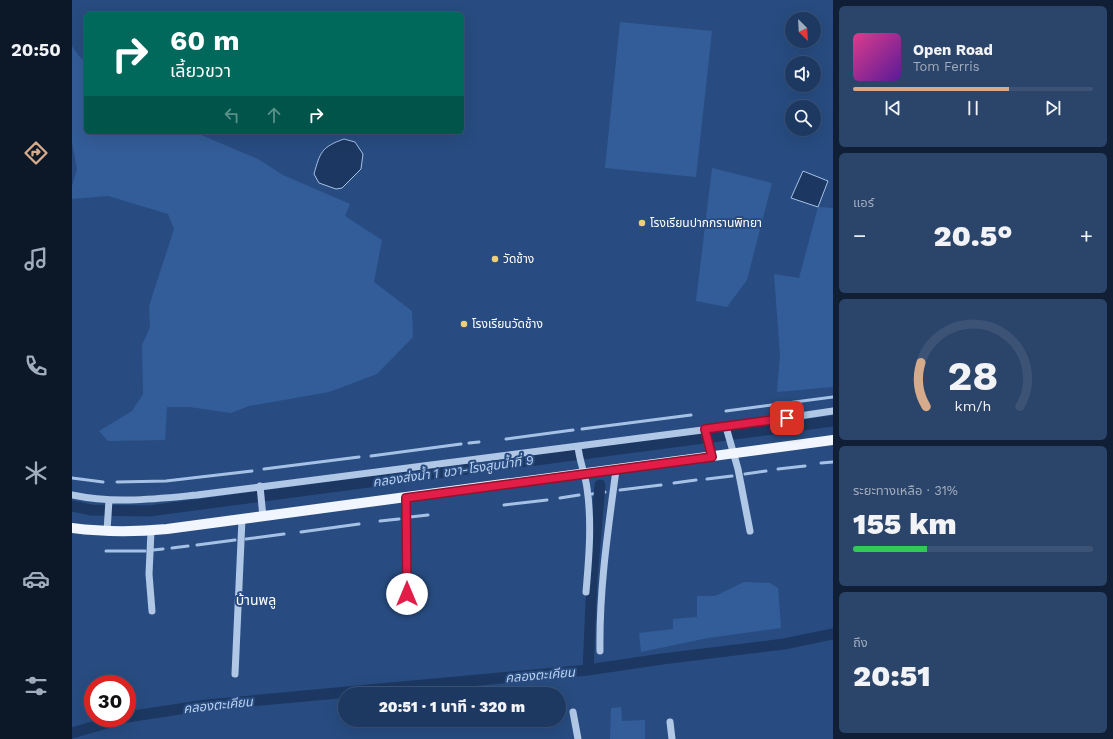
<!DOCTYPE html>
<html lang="th">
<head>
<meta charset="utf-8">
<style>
  body { margin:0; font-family:"Work Sans","Noto Sans Thai",sans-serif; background:#2b446a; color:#f1f3f6; height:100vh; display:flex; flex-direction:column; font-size:15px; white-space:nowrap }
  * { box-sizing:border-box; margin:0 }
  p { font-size:13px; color:#a1acbd }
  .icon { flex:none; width:22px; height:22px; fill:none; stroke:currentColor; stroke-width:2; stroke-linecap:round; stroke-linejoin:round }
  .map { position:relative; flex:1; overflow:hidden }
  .drawer { display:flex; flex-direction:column; gap:6px; padding:6px; background:#101f35; width:280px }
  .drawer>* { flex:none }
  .guide { position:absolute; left:12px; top:12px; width:380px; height:122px; border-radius:6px; box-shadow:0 4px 16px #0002,0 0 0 1px #3c5376; background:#00695c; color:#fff; overflow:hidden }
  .needle { width:26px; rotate:156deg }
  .tools { position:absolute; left:713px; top:12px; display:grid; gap:8px }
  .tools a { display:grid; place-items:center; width:36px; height:36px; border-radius:50%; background:#1e3961; box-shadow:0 4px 16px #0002,0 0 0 1px #3c5376; font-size:20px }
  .speed { position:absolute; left:12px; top:675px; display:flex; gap:8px; font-size:20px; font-weight:700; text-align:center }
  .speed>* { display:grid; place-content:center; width:52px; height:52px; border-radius:50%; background:#1e3961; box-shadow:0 4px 16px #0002,0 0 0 1px #3c5376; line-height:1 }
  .speed .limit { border:6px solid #d22; background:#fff; color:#111 }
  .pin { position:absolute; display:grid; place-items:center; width:34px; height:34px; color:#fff; margin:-17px; border-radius:8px; box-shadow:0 2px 6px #0006 }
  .me { position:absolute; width:44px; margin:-22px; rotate:0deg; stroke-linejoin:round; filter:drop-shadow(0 0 3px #0008) }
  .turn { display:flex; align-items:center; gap:14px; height:84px; padding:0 20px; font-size:18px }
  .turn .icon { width:52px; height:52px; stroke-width:2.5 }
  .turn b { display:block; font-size:28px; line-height:34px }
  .lanes { display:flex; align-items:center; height:38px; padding:0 20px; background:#0003; justify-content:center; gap:20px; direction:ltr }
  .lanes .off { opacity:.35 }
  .big { font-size:30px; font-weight:800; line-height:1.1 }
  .drawer .tile { flex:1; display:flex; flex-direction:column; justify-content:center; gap:6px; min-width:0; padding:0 14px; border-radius:6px; background:#2b446a }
  .drawer .dial { align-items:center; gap:0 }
  .dial svg { height:104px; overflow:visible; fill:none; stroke:#3c5376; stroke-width:7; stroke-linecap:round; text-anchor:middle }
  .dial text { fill:#f1f3f6; stroke:none }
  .song { display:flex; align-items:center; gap:12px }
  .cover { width:48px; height:48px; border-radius:6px; background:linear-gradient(135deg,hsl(330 70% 55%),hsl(270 70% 35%)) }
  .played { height:4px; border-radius:2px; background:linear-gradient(90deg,#d6ab8b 65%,#3c5376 65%) }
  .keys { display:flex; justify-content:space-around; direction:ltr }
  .heat { display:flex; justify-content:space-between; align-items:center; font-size:22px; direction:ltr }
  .charge { height:6px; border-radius:3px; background:linear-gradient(90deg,#34c759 31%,#3c5376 0) }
  .trip { position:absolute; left:266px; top:687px; width:228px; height:40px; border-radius:20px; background:#1e3961; box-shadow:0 4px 16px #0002,0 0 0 1px #3c5376; font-weight:800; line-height:40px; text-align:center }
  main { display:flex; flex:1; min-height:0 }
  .tabs { display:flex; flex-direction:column; width:72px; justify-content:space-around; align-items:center; background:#0c1727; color:#a1acbd }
  .tabs .icon { width:28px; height:28px }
  .tabs .selected { color:#d6ab8b }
  .tabs b { font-size:18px; color:#f1f3f6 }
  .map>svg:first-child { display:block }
  .green { fill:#335d98 }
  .water { fill:#1c3862; stroke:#a5c1e6 }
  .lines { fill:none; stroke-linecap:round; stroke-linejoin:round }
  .stream { stroke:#a5c1e6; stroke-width:3 }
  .canal { stroke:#1c3862; stroke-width:11 }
  .minor { stroke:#b0c7e6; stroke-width:7 }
  .major { stroke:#f1f5fd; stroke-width:10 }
  .route-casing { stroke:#92132f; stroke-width:10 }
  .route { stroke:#e11d48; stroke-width:7 }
  .poi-dot { fill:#edcf77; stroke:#284c81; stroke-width:1.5 }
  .labels { text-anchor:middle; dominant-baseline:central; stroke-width:4; stroke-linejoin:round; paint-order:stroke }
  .poi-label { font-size:12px; fill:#fff; stroke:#284c81; text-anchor:start }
  .water-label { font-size:13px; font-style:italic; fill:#bcd1ed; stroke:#284c81 }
  .quarter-label { font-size:14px; fill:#fff; stroke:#284c81 }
</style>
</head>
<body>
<main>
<nav class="tabs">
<b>20:50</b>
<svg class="icon selected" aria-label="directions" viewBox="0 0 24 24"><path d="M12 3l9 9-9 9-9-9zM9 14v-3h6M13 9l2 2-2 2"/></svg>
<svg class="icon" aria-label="music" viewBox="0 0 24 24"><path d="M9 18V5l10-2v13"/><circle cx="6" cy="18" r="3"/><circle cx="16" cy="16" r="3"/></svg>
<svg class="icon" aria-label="phone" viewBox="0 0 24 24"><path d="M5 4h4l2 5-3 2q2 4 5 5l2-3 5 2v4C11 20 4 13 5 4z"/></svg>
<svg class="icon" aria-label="climate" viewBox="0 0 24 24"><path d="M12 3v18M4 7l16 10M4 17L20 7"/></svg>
<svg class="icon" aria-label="car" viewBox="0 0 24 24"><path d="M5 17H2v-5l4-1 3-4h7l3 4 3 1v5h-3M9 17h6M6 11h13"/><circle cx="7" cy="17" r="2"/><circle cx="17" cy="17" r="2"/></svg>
<svg class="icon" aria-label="filters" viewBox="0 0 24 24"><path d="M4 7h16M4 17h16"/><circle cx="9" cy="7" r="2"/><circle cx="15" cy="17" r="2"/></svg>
</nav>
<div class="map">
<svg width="761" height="739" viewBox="0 0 761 739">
  <rect width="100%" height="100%" fill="#284c81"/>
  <path class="green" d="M548,22L640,31L624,177L533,168Z
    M0,46L7,56L14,63V132H122L186,159L211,175L278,204L273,216L310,240L302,282L340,311L341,337L305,374L257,392L177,406L159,413L117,407H95L93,440L36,441L27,431L60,411L71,394L70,345L78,327L77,306L102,229L96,214L36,196L0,199V186L5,169L0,143Z
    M640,168L700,183L675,280L655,307L624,301Z
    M746,207L761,208V387L705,392L708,355L702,274L727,278Z
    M672,582L698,583L706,588L709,628L636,638L569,652L567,633L601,629V619L625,617V596H643Z
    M549,707L550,721L573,720V739H538L539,708Z"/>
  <path class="water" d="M272,139L283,142L291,154L289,169L270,188L264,189L247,183L242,174C248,153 249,147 272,139Z
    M731,171L756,181L746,207L719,198Z"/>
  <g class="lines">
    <path class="stream" d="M654,411L761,397
      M510,429L619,415
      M434,439L501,430
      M397,443L407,442
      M299,456L389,444
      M749,463L761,462
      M192,469L287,457
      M706,469L733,466
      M673,474L694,471
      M0,478L31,482
      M635,479L660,476
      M45,482L94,481L180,471
      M602,483L624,480
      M548,490L589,485
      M520,494L533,492
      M488,498L507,495
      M432,505L475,500
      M338,517L356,515
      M308,521L327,519
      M229,532L287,524
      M174,539L212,534
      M125,545L163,540
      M100,548L116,546
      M81,550L91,549
      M34,551H73"/>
    <path class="canal" d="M0,506L19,510L77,511L761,421
      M516,670L520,579L528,485
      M55,717L134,705L516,670L590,659L712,644L761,634
      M0,733L52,718"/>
    <path class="minor" d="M654,427L666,469L678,531
      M633,429L640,457
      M506,446C507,460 513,473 515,488C520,521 517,558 514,592
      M188,486L191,517
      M0,495C42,504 83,499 125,495L654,427L761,411
      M334,498L335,594L337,606
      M35,531L37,500
      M79,531L77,574L80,611
      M528,651C527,590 536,530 544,470
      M163,674L170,519
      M501,712L506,739
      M598,722L600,739"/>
    <path class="major" d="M0,528C31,532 64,532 95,529L761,440"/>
  </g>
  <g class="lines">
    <g class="route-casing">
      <path id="route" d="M335,594L334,498L640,457L633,429L715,418"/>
    </g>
    <use href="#route" class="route"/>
  </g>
  <g class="poi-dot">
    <circle cx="570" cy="223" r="4"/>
    <circle cx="423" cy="259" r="4"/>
    <circle cx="392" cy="324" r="4"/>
  </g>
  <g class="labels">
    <g class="poi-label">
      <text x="578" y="223">โรงเรียนปากกรานพิทยา</text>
      <text x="431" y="259">วัดช้าง</text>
      <text x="400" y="324">โรงเรียนวัดช้าง</text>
    </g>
    <g class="water-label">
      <text transform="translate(381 471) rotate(-8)">คลองส่งน้ำ 1 ขวา-โรงสูบน้ำที่ 9</text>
      <text transform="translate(468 675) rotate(-5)">คลองตะเคียน</text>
      <text transform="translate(146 705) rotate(-6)">คลองตะเคียน</text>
    </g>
    <g class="quarter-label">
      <text x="184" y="600">บ้านพลู</text>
    </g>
  </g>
</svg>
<div class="tools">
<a><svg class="needle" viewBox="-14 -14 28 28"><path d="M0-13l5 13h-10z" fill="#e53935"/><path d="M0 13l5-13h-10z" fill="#a1acbd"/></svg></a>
<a><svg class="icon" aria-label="sound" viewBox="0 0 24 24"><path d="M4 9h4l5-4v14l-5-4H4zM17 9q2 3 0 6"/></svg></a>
<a><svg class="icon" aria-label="search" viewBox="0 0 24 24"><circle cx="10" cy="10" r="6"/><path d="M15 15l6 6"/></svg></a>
</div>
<div class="speed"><div class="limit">30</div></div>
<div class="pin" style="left:715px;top:418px;background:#d93025"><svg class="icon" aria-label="arrive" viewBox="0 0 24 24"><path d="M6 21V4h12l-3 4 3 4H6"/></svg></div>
<svg class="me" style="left:335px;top:594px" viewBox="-20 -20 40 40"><circle r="19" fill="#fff"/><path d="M0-13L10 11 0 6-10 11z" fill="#e11d48"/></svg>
<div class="trip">20:51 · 1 นาที · 320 m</div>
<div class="guide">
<div class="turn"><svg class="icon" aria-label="right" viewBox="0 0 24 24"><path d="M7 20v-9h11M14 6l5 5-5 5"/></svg><div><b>60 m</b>เลี้ยวขวา</div></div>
<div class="lanes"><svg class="icon off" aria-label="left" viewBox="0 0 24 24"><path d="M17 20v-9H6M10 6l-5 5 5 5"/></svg><svg class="icon off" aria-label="ahead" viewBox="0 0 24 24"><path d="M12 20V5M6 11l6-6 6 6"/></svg><svg class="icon" aria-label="right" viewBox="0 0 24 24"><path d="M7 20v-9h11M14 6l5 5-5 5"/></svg></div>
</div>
</div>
<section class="drawer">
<div class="tile">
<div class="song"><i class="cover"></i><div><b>Open Road</b><p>Tom Ferris</p></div></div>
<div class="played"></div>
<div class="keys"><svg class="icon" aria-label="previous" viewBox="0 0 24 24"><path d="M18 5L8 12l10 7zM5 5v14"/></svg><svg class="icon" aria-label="pause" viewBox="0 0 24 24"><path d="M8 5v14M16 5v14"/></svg><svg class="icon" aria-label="next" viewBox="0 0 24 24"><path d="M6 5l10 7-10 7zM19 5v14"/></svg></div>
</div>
<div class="tile"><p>แอร์</p>
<div class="heat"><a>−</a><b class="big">20.5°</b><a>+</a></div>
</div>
<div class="tile dial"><svg viewBox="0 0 100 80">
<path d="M14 69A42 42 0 1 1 86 69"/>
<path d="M14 69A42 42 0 0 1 10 35" stroke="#d6ab8b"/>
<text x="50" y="56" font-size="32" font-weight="700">28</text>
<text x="50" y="72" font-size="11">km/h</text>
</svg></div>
<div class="tile"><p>ระยะทางเหลือ · 31%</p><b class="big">155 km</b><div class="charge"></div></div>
<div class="tile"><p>ถึง</p><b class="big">20:51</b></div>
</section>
</main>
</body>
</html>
